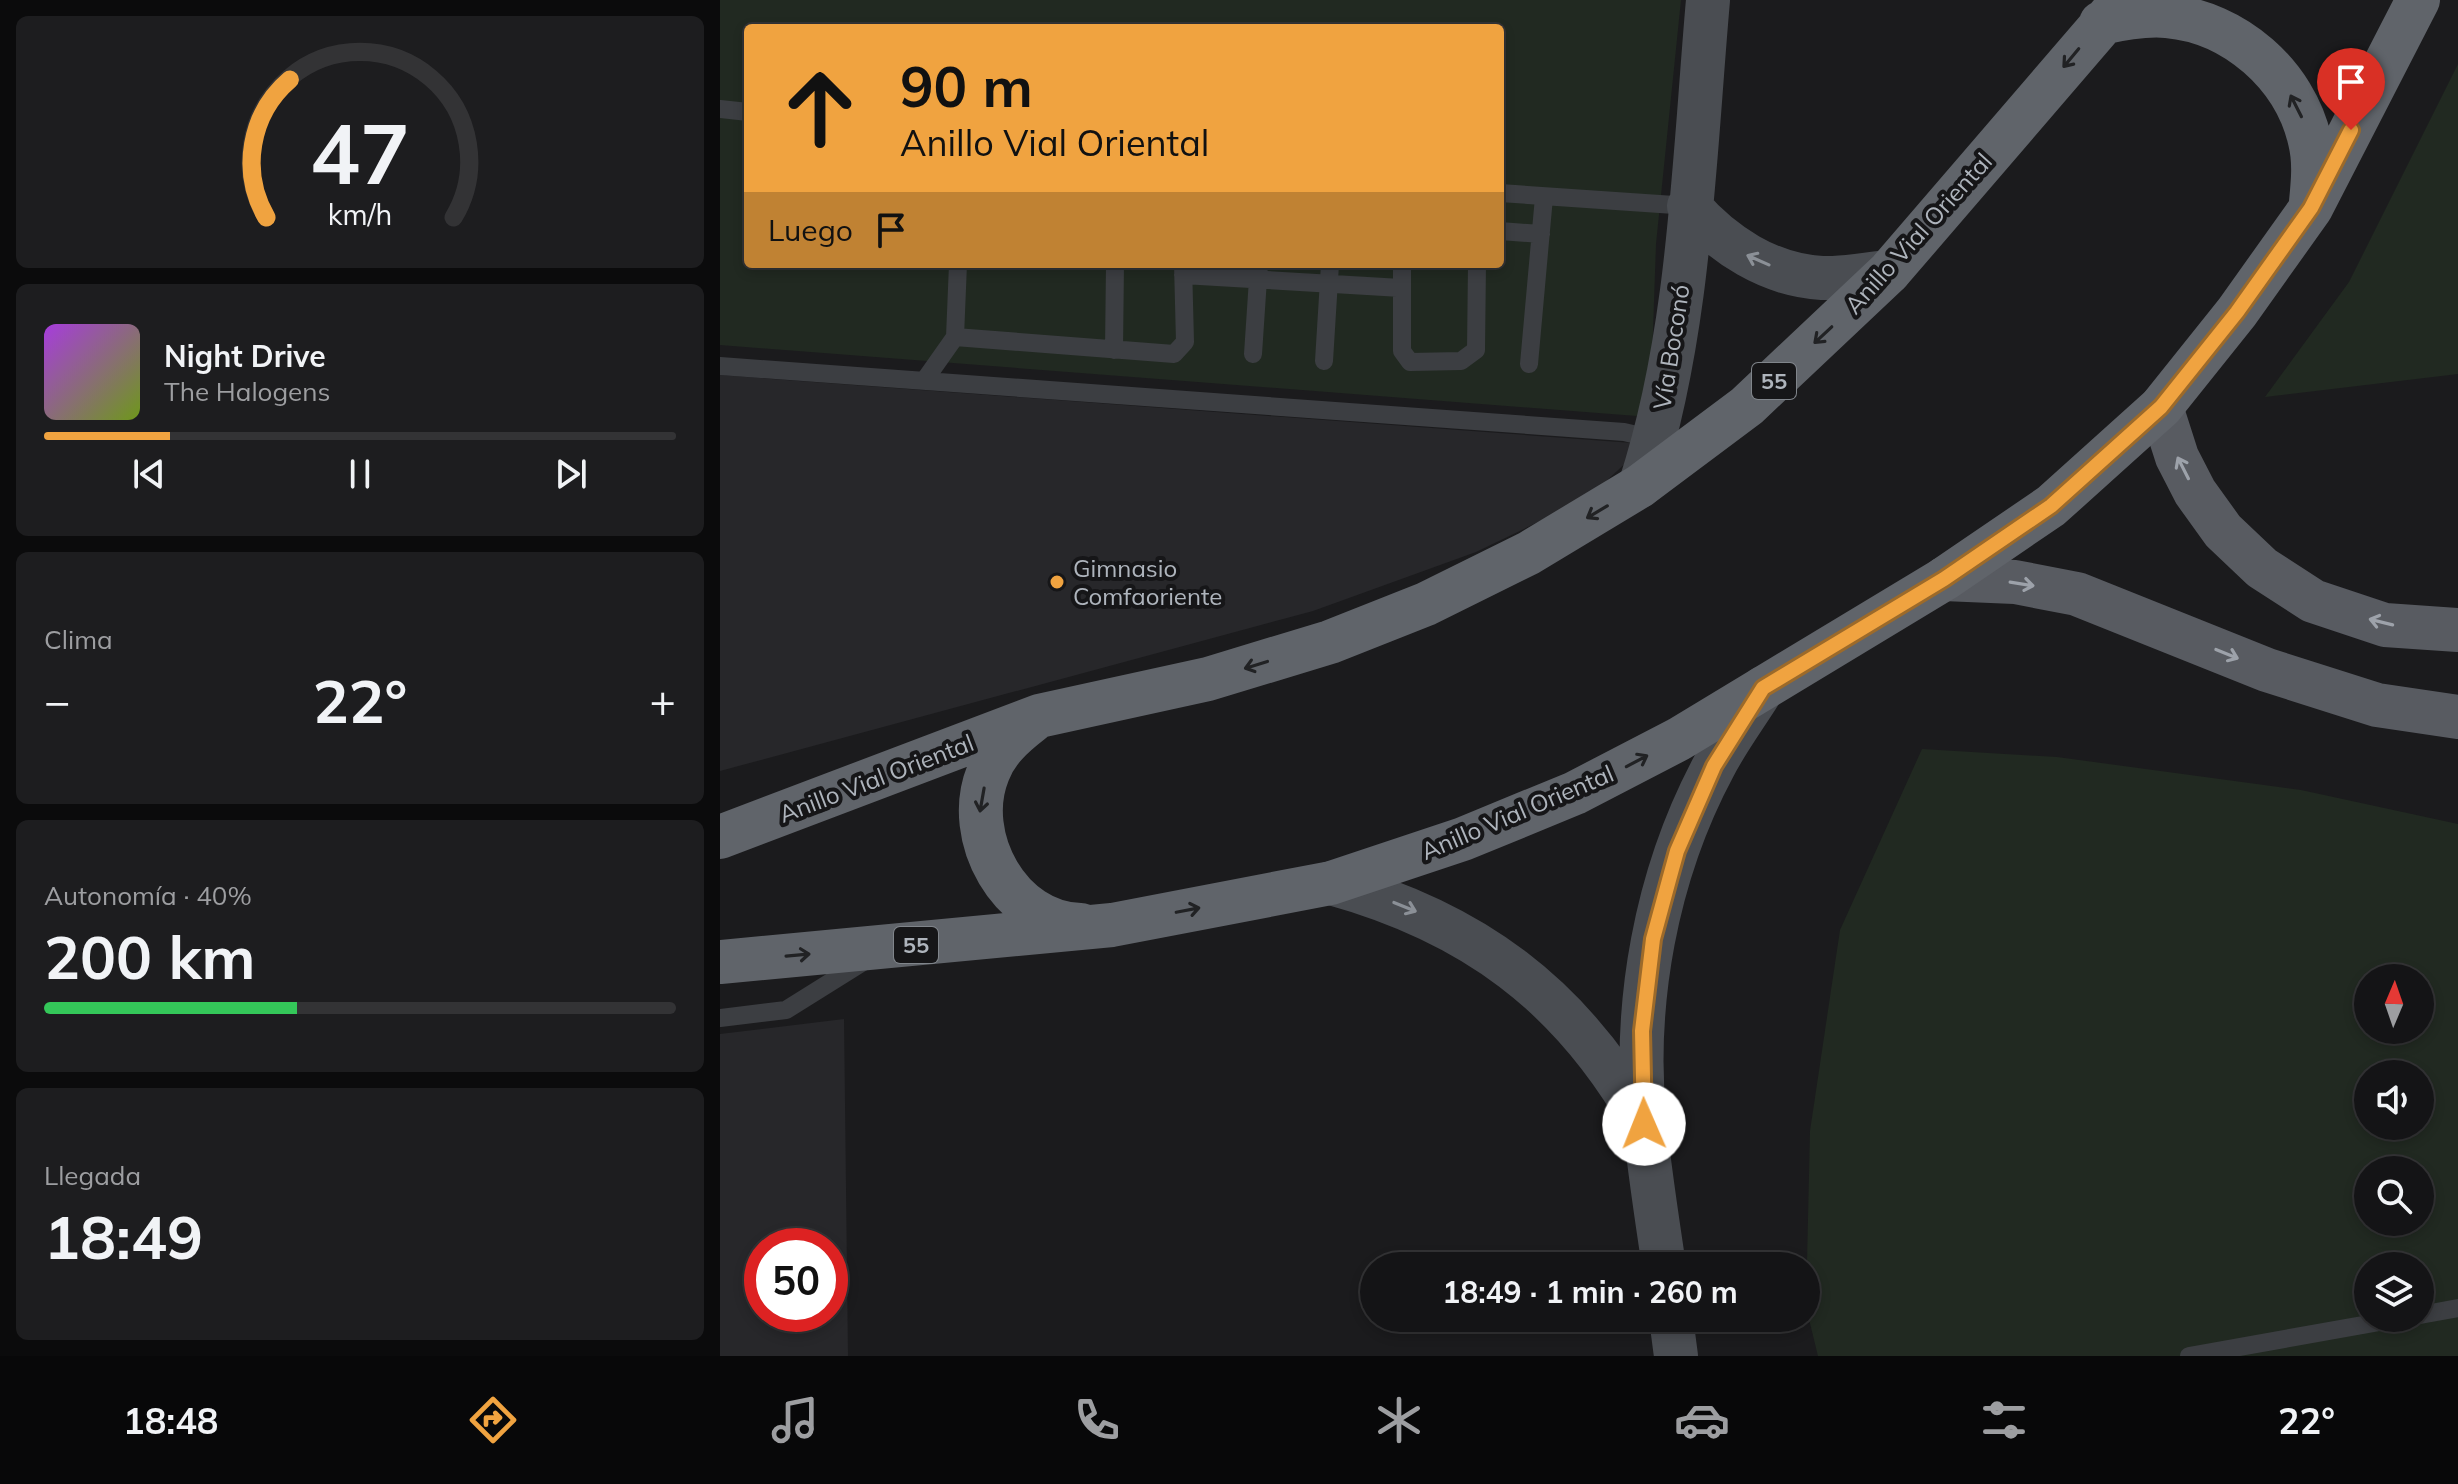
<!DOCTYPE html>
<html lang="es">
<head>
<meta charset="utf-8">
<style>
  body { margin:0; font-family:Mulish,sans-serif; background:#1d1d1f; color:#f1f3f6; height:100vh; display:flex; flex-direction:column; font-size:30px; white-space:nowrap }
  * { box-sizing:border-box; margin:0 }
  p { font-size:26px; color:#9d9ea1 }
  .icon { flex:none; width:44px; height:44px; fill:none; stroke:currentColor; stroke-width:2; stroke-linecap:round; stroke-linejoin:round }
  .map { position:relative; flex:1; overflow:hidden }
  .side { display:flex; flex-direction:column; gap:16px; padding:16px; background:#0b0b0c; width:720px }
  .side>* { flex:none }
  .guide { position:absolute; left:24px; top:24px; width:760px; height:244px; border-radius:8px; box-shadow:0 4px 12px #0003,0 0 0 2px #333335; background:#f0a340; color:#111; overflow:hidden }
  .needle { width:52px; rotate:2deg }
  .fabs { position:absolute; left:1634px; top:964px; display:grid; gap:16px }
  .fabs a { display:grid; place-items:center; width:80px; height:80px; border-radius:50%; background:#141416; box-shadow:0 4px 12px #0003,0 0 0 2px #333335; font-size:40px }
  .speed { position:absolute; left:24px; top:1228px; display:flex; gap:16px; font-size:40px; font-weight:700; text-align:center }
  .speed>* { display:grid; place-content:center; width:104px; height:104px; border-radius:50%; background:#141416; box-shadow:0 4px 12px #0003,0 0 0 2px #333335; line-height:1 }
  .speed .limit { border:12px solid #d22; background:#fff; color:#111 }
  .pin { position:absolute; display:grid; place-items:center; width:68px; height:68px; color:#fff; margin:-82px -34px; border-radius:50% 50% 50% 0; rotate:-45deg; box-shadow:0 0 8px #0007 }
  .pin .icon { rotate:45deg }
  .me { position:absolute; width:88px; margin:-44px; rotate:359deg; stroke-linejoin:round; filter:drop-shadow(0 0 6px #0008) }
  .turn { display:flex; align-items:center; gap:28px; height:168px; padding:0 24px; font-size:36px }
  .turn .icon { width:104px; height:104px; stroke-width:2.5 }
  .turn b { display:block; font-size:56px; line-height:68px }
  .then { display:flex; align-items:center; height:76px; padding:0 24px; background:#0003; gap:16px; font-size:30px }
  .big { font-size:60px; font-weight:700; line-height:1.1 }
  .side .widget { flex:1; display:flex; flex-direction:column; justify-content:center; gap:12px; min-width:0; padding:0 28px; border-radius:12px; background:#1d1d1f }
  .side .dial { align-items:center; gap:0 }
  .dial svg { height:208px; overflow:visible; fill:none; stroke:#333335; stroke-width:7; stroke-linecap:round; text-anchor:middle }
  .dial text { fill:#f1f3f6; stroke:none }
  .song { display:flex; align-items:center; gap:24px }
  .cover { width:96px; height:96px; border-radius:12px; background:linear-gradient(135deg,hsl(280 70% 55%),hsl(80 70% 35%)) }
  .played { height:8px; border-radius:4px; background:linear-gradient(90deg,#f0a340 20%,#333335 20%) }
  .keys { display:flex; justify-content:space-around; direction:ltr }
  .heat { display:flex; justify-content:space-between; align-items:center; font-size:44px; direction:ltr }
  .charge { height:12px; border-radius:6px; background:linear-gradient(90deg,#34c759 40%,#333335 0) }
  .trip { position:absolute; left:640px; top:1252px; width:460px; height:80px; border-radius:40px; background:#141416; box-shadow:0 4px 12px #0003,0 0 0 2px #333335; font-weight:700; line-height:80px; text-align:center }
  .menu { display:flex; height:128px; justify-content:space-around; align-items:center; background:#080809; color:#9d9ea1 }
  .menu .icon { width:56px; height:56px }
  .menu .selected { color:#f0a340 }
  .menu b { font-size:36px; color:#f1f3f6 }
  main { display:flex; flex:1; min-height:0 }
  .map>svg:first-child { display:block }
  .built { fill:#27272a; fill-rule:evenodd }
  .green { fill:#212921; fill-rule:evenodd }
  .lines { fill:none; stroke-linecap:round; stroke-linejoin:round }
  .service { stroke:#3c3e42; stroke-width:18 }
  .secondary { stroke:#4a4d52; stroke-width:44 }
  .primary { stroke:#585b61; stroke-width:44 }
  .trunk { stroke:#60646a; stroke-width:44 }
  .oneway { stroke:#212224 }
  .oneway2 { stroke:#8b9097 }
  .oneway3 { stroke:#9da2aa }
  .route-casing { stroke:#9c6a2a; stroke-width:20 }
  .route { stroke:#f0a340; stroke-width:14 }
  .poi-dot { fill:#f0a340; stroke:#161618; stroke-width:3 }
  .labels { text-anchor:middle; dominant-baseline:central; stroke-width:8; stroke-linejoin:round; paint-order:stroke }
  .shield { fill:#161618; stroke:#80858b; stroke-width:2 }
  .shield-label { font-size:22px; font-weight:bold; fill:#aeb4bc }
  .street-label { font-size:24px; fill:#aeb4bc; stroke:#161618 }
  .poi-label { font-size:24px; fill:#aeb4bc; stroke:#161618; text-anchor:start }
</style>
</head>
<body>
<main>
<section class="side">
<div class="widget dial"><svg viewBox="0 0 100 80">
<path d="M14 69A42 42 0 1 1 86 69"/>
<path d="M14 69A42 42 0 0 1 23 16" stroke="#f0a340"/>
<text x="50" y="56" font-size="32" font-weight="700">47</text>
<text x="50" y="72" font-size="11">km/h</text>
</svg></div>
<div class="widget">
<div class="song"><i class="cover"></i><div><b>Night Drive</b><p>The Halogens</p></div></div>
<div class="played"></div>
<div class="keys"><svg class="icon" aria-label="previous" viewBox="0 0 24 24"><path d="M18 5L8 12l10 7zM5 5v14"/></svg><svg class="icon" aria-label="pause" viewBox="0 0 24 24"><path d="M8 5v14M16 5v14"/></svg><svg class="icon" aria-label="next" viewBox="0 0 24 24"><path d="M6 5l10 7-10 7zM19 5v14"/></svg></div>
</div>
<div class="widget"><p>Clima</p>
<div class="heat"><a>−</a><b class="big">22°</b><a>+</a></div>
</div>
<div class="widget"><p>Autonomía · 40%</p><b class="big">200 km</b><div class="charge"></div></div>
<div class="widget"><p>Llegada</p><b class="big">18:49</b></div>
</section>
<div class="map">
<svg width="1738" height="1356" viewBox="0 0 1738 1356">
  <rect width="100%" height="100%" fill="#1b1b1d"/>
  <path class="built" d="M0,375L926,444L868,498L756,552L593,611L0,771Z
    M124,1019L128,1356H0V1034ZM42,1246H110V1314H42Z"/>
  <path class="green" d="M0,0H961L936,244L930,417L0,345ZM28,28H780V264H28Z
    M1738,64V374L1545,397L1629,282Z
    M1202,749L1337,757L1581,790L1738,824V1356H1098L1086,1307L1090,1131L1120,930ZM1648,978H1700V1030H1648ZM1648,1074H1700V1126H1648ZM1648,1170H1700V1222H1648ZM1648,1266H1700V1318H1648Z"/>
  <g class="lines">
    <path class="service" d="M0,109L28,112
      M780,193L969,206
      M780,231L821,234
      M238,264L235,337L454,354L465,342L463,264
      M682,264V351L690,362L741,361L756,350L757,264
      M463,275L681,288
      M394,350L395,264
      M533,354L539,264
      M604,361L610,264
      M809,364L824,197
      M0,366L904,432L934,439
      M204,381L235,337
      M0,1018L66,1010L146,960
      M1700,1315L1738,1308
      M1469,1356L1682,1318"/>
    <path class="secondary" d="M969,206C1003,245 1049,275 1102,278C1123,279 1147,274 1169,272
      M920,486C970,334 974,158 988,0
      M611,883C752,922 850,994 923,1122
      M944,1266C937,1220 930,1173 925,1127C912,1005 936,874 994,766C1008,739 1027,714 1043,688
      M951,1318L956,1356"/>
    <path class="primary" d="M1441,407L1457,457L1475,492L1503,531L1542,568L1593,601L1665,625L1738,630
      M1224,579L1295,582L1357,594L1547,670L1657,705L1738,717"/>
    <path class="trunk" d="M1381,23C1403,18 1425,14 1447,16C1515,22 1575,75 1590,141C1595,161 1593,182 1591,202
      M311,722C293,736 276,751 268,773C242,837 290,924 361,925
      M0,837L319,716L488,679L610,642L706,604L809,553L920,486L1027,406L1169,272L1403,0
      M0,962L392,925L611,883L743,839L855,793L959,739L1224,579L1331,506L1441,407L1517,312L1591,208L1698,0"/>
  </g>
  <defs><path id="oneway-shaft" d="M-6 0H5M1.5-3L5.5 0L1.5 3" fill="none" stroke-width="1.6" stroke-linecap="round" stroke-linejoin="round" transform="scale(2)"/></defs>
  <g class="oneway">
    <use href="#oneway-shaft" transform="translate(1351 58) rotate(130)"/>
    <use href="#oneway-shaft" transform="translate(1576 106) rotate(-117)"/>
    <use href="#oneway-shaft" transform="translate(1103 335) rotate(137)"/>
    <use href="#oneway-shaft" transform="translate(877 512) rotate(149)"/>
    <use href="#oneway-shaft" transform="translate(536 665) rotate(163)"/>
    <use href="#oneway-shaft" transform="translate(917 761) rotate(-28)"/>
    <use href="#oneway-shaft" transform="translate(262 800) rotate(100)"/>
    <use href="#oneway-shaft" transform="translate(468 910) rotate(-11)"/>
    <use href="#oneway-shaft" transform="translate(78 955) rotate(-5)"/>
  </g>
  <g class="oneway2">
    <use href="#oneway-shaft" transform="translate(1038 260) rotate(-156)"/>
    <use href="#oneway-shaft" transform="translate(685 907) rotate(22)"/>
  </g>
  <g class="oneway3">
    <use href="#oneway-shaft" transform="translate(1463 468) rotate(-117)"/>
    <use href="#oneway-shaft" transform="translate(1302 584) rotate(9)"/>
    <use href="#oneway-shaft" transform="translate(1661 622) rotate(-166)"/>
    <use href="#oneway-shaft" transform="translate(1507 654) rotate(22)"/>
  </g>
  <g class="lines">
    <g class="route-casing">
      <path id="route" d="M924,1124L922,1031L933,939L949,880L957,851L994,766L1043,688L1224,579L1331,506L1441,407L1517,312L1591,208L1631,130"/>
    </g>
    <use href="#route" class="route"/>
  </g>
  <circle class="poi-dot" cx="337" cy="582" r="8"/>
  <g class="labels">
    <g class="shield">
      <rect x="1032" y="363" width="44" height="36" rx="6"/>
      <rect x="174" y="927" width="44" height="36" rx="6"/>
    </g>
    <g class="shield-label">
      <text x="1054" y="381">55</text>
      <text x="196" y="945">55</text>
    </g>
    <g class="street-label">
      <text transform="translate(1198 233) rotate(-48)">Anillo Vial Oriental</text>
      <text transform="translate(951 347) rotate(-81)">Vía Boconó</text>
      <text transform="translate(156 778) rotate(-21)">Anillo Vial Oriental</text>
      <text transform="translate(797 812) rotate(-23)">Anillo Vial Oriental</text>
    </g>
    <g class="poi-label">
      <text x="353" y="568">Gimnasio<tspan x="353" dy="28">Comfaoriente</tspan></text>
    </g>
  </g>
</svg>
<div class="fabs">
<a><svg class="needle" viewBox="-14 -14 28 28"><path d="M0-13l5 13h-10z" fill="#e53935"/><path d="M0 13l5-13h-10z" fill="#9d9ea1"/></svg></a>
<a><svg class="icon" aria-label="sound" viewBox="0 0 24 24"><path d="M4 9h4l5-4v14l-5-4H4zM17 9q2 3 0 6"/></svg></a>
<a><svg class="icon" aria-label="search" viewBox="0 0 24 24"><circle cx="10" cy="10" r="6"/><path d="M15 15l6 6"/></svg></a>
<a><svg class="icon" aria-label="layers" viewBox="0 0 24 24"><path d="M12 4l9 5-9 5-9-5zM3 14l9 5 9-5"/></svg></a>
</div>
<div class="speed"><div class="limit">50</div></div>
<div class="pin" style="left:1631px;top:130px;background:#d93025"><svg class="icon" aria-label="arrive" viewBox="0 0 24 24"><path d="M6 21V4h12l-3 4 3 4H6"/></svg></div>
<svg class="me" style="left:924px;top:1124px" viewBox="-20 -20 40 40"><circle r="19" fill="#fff"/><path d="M0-13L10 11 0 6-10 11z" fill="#f0a340"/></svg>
<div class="trip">18:49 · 1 min · 260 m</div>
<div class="guide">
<div class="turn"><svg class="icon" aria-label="ahead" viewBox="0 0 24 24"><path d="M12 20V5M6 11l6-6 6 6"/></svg><div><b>90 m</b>Anillo Vial Oriental</div></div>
<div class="then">Luego<svg class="icon" aria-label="arrive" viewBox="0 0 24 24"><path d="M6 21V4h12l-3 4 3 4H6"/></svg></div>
</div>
</div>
</main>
<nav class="menu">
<b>18:48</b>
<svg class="icon selected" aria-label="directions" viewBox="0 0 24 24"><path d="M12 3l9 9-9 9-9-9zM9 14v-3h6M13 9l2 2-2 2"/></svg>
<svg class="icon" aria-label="music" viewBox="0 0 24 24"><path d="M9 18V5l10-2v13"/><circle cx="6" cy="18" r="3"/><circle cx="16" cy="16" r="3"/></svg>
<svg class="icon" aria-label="phone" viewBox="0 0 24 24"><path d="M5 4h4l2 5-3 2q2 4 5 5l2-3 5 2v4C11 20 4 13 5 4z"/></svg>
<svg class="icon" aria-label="climate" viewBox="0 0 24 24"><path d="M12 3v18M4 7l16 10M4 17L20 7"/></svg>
<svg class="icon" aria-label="car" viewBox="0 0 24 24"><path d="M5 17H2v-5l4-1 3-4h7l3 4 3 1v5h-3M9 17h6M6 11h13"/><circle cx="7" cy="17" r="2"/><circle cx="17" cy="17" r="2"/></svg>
<svg class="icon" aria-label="filters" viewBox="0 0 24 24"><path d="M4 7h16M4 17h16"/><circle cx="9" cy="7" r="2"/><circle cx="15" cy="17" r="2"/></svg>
<b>22°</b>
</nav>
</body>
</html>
